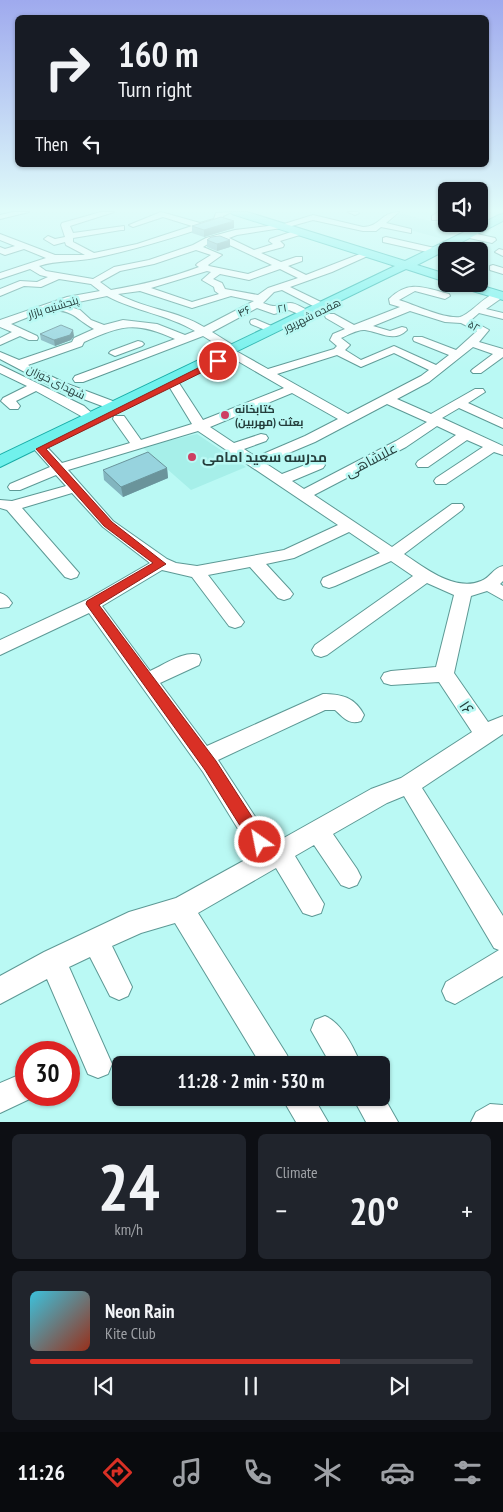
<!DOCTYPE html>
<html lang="en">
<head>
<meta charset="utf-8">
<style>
  body { margin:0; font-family:"PT Sans Narrow",Cairo,sans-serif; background:#20242c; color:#f1f3f6; height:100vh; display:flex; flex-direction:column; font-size:19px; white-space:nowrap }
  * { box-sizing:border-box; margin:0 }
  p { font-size:16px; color:#9ea1a6 }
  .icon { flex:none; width:28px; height:28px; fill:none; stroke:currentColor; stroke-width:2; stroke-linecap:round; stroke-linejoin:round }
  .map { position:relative; height:1122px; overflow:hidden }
  .panel { display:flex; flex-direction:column; gap:12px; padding:12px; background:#0d0f14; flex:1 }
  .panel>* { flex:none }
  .banner { position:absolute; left:15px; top:15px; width:474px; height:152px; border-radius:8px; box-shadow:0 1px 4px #0004; background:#171b24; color:#f1f3f6; overflow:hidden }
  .controls { position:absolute; left:438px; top:182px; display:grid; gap:10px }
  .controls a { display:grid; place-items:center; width:50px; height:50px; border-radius:8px; background:#171b24; box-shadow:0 1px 4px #0004; font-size:25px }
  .speed { position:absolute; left:15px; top:1041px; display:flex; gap:10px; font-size:25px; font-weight:700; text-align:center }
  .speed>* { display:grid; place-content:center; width:65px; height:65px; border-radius:50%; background:#171b24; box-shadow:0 1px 4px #0004; line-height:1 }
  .speed .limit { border:8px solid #d22; background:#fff; color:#111 }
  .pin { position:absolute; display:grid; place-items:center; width:42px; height:42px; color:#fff; margin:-21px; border:2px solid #fff; border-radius:50%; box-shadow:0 1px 5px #0007 }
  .me { position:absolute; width:55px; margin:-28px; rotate:327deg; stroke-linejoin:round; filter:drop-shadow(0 0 4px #0008) }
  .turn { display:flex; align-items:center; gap:18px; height:105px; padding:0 20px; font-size:22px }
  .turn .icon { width:65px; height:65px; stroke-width:2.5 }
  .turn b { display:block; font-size:35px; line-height:42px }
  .then { display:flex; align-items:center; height:48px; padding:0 20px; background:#0003; gap:10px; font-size:19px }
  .big { font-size:38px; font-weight:800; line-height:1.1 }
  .panel .widget { flex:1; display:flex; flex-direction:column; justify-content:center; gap:8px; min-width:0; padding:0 18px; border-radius:8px; background:#20242c }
  .panel .dial { align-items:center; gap:0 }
  .dial b { font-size:65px; line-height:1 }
  .song { display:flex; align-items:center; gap:15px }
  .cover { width:60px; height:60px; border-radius:8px; background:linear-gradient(135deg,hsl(190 70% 55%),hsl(10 70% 35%)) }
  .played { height:5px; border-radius:2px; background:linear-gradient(90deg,#d93025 70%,#363941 70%) }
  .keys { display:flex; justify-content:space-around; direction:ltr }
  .heat { display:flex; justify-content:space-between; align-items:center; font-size:28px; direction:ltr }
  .panel .tiles { flex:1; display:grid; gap:12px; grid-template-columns:1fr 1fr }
  .widget:last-child { grid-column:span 2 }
  .trip { position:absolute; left:112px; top:1056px; width:278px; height:50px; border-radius:8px; background:#171b24; box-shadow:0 1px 4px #0004; font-weight:800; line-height:50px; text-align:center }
  .tabs { display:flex; height:80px; justify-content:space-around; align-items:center; background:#090b0e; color:#9ea1a6 }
  .tabs .icon { width:35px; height:35px }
  .tabs .current { color:#d93025 }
  .tabs b { font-size:22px; color:#f1f3f6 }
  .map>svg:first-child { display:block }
  .built { fill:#a6efe9 }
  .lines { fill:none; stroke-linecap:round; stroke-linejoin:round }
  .minor-casing { stroke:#5d9995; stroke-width:2 }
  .major-casing { stroke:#18aca6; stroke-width:2 }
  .minor { fill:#fff; fill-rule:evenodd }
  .major { fill:#70f1ec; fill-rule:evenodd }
  .wall { fill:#82b5bf }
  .shaded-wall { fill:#6a949b }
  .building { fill:#97d3de; stroke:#6a949b }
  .route { fill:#d93025; stroke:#8d1f18 }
  .poi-dot { fill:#cd3e61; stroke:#baf9f4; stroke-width:2 }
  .labels { text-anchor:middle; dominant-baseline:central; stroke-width:5; stroke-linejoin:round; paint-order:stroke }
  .far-street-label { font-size:11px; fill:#243d3b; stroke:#baf9f4 }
  .far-poi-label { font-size:11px; font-weight:bold; fill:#243d3b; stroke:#baf9f4; text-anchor:start }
  .poi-label { font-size:14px; font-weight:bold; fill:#243d3b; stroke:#baf9f4; text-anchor:start }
  .street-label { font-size:14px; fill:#243d3b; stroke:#baf9f4 }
  .near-street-label { font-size:16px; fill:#243d3b; stroke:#baf9f4 }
</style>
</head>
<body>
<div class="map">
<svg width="503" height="1122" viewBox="0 0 503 1122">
  <rect width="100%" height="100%" fill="#baf9f4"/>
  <path class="built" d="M400,213L463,230L443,239L388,224Z
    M197,434L246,467L191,490L142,447Z"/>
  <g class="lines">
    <g class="minor-casing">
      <path id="minor" d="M13,212H29L0,219V215Z
        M101,212H114L70,226L73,233L124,226V230H121L73,238V242L94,253L137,244L192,226L163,217L133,227L129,225L161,212L200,223L214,219L216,213L232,212L223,216L221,222C179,236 138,249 95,258C76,262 57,260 39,266L46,271L93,279L114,267L149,260L193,245L206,238L235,230L284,224L313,215L363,227C380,227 381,212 399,212L386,223L411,229V233L381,227L376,231H363L313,220L288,227L237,235L229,238L254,250L273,244L269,241L270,239L297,230H303V234L280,241L284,245L283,247L261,253L281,262L296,257H302V261L288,266L306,275L365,252L368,251L372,254L332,272L290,287L325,304V308H317L282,290L274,292L263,303C281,310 275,303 290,303C296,303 303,308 309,311L310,313L309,315H301L289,310L274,314L257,308L212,332L236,347L238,349L236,351L268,369L334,349L337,346L330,340L333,334L345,329L326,318L325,316L326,314H334L354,325L400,307L390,304L389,299C409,279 425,288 449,294L450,296L445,299L415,291L399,300C415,305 444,319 460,317C472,314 490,288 503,294V297L486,309L503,313V319L479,313L471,320L489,330L479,342L503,349V357L481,373H473L471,371L473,369L493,354L473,347L429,382L397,399L431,414L475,389H483L485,392L468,403L503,419V428L459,408L442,418L503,446V455L494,452L446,484H436L434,481L436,478L483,447L467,440L428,467H418L416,464L418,461L456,435L437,426L406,447L314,495L392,547L452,504H462L464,507L462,510L404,554C425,568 455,592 481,581C490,578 493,568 503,566V581L500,584L503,586V600L487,591L471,596L454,673L488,722L503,716V734L422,788L503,916V976L455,1004L446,1000L442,991L446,982L499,950L494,948L404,796L387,803L333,834L357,869L361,877L357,885L349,888L341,885L314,845L295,856L324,904L321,913L312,916L303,913L276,868L198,913L287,1055L291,1065H261L175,923L141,933L112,946L132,987L128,996L119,1000L110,996L90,957L69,967L112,1064L108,1074L98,1078L88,1074L47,979L0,1004V976L44,952L129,912L176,898L254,855L203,772L89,613L0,655V640L86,600L150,563L103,527L72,493L22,508L79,573L77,577L71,579L65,577L7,510L0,508V500L12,501L66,486L56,475L20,490H10L8,487L10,484L50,467L34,449L36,446H46L62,463L130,443L113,419L114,416H124L141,440L192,424L167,383L173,379L177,380L203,420L284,388L229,356L227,354L229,352L203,336L83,382H75L73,379L75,376L175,339C135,321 122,325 84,342L82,346L28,365L65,383L118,403L120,406L118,409H110L57,389L0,359V352L19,360L72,342L74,338L94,329C84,324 79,318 71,314C51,304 31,317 11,324L37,336L38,338L37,340H29L20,336L0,345V338L12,332L0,327V320L67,297L100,291L91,284L59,279L41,287L24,286L0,296V289L20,281L37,282L48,277L40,275L30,269L0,279V273L46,258L24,249L5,255L0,253V247L5,249L15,246L0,240V234L55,255H85L66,245L65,242L54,245L44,239L48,236L55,239L65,237L61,225L62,223ZM221,241L272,265L248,274L209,266L208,265L222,255L203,247L211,242ZM196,250L211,255L198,263L196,265L199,267C170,278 141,285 111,290L100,282L120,271L154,264ZM280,269L298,278L268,288L258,295L225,289L222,283L213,279L220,274L249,280ZM207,271L211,272L202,280L214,287L215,291L219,294L192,302L151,288ZM140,291L192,308L231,296L254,301L204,327C178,311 145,309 118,294ZM107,296C135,311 168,315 195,331L185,335L157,324L123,320L104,325L91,320L80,310L64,305ZM410,311L445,322L461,323L477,331L456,350L422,337H414L413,339L414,341L449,355L436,365L394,346L361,360L345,350L350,345L341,338C348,335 358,329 365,330C380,332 394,343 407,330L406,328L402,327L390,331L373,326ZM394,353L429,370L421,376L348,414L277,374L337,355L361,367ZM292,393L338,419L305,436L256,457L244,449L266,441L268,438L266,435L261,434L234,443L210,427ZM387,404L427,422L396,441L304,489L292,481L323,468L325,465L323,462H313L282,474L265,463L315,442ZM198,431L338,525L284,550L197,566L176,563L167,559L113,521L68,470ZM349,532L380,553L323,578L321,582L323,586L329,588L335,586L391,561L413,576L315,645L312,650L315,655L321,657L327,655L427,583L454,595L436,667L391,671L384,673L381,678L384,683L391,685L439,682L472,732L401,778L371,789L273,844L218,760L325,710H335C344,718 349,725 361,721L364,715C355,697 341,694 323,694L207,746L160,683L199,665L201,660L199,655C184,650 164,665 150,671L102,606L162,570L192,577L229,626L235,628L241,626L244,622L241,618L208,575L250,567L278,598L284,600L290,598L293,594L290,590L266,564L294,558Z
        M348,212H358L359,213L355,215Z
        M438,212L446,213L438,220H432V216Z
        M446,224H459L481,231L477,234Z
        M468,232L495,238L496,240L492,243L465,237L464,235Z
        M386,237L439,249L440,251L436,254L383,242V238Z
        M499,249L503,250V256L495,252Z
        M493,265L503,268V274L490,270V266Z
        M255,319L276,328L277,330L272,333L251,324L250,322L251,320Z
        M138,341L142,342L144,344L142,346L115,356L109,353L111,351Z
        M0,365L84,406L96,417L90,421L36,391L16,401L20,406L18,409H10L1,401L3,398L27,386L0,373Z
        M0,593C6,595 8,597 12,603L9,607L0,608Z
        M325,1016C342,1023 354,1048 361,1065H331L311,1030L315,1020Z
        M26,1072V1095L36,1096L0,1113V1083Z
        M381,1092L398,1122H366L353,1098H381Z
        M282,1098H314L328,1122H296Z
        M490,1104L503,1105V1122H471L476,1112Z"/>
    </g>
    <g class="major-casing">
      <path id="major" d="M231,212H247L405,261L499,215L503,214V221L417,265L446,274V282L406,269L391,276L0,467V455L395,266L232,214Z
        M457,284H476L503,292V300L459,287Z"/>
    </g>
    <use href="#minor" class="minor"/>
    <use href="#major" class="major"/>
  </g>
  <path class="wall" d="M192,226L234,228L204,237L192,233Z
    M207,240L230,247L217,251L207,247Z
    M40,334L74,336L71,340L55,346L41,340Z
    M167,468L168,478L123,497L104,480L103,470Z"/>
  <path class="shaded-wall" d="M234,221V228L204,237V230Z
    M230,240V247L217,251V244Z
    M73,330L74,336L71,340L55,346L54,340Z
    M167,468L168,478L123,497L121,487Z"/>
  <path class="building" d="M221,217L234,221L204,230L192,226Z
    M220,236L230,240L217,244L207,240L211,237Z
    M61,325L73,330L70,335L54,340L40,334Z
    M148,452L167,468L121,487L103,470Z"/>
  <linearGradient id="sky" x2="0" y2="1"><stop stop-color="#9faaee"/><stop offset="0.57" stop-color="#e0fcfa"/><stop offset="1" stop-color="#e0fcfa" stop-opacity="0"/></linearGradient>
  <rect width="503" height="369" fill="url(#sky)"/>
  <path class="route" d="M218,358L222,361L221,363L46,449L112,522L166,564L99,605L216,761L265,837L268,842L265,848L260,850L254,848L205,770L86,604L87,601L153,563L104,526L36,449Z"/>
  <g class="poi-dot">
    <circle cx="225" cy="415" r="5"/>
    <circle cx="192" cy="457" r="5"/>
  </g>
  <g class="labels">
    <g class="far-street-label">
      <text transform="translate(53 307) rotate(-17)">پنجشنبه بازار</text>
      <text transform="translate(282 308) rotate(-9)">۲۱</text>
      <text transform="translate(244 311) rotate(-26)">۴۶</text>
      <text transform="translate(312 315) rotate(-26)">هفده شهریور</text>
      <text transform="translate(474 326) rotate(30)">۵۲</text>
      <text transform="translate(56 382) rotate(26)">شهدای خوزان</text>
    </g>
    <g class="far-poi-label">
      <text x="235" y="409">کتابخانه<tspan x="235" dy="13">بعثت (مهربین)</tspan></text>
    </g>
    <g class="poi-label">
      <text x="202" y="457">مدرسه سعید امامی</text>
    </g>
    <g class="street-label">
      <text transform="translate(371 460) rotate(-28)">علیشاهی</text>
    </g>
    <g class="near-street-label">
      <text transform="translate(467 707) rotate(56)">۱۶</text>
    </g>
  </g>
</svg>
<div class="controls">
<a><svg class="icon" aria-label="sound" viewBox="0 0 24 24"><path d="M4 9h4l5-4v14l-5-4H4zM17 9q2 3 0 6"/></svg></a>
<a><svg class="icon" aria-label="layers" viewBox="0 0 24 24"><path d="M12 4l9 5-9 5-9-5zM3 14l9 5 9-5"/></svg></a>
</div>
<div class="speed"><div class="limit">30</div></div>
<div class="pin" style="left:218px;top:361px;background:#d93025"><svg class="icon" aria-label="arrive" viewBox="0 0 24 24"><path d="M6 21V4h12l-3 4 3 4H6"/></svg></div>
<svg class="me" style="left:260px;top:842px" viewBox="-20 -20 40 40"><circle r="17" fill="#d93025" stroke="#fff" stroke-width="3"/><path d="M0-11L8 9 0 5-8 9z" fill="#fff"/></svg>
<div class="trip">11:28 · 2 min · 530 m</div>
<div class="banner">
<div class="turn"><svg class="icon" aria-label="right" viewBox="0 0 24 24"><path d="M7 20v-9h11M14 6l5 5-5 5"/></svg><div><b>160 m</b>Turn right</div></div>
<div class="then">Then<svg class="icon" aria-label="left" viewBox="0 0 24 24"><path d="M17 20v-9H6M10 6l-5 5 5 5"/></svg></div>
</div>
</div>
<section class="panel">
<div class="tiles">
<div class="widget dial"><b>24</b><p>km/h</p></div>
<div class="widget"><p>Climate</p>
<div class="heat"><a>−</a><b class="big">20°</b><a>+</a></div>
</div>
<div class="widget">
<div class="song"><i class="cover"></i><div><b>Neon Rain</b><p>Kite Club</p></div></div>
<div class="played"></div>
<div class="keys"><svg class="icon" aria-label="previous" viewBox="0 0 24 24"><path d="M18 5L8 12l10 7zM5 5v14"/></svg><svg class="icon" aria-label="pause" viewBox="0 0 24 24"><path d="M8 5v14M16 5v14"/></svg><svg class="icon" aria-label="next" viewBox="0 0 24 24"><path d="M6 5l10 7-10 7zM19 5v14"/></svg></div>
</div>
</div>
</section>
<nav class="tabs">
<b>11:26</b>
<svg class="icon current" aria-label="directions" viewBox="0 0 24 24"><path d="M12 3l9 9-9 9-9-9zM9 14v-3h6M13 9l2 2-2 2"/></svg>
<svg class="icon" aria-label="music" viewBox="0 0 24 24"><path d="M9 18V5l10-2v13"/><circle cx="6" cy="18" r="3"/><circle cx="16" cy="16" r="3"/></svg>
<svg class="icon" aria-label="phone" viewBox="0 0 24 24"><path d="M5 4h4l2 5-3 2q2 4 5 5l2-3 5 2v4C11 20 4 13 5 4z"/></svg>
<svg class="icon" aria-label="climate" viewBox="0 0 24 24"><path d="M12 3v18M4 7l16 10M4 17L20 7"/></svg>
<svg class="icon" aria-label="car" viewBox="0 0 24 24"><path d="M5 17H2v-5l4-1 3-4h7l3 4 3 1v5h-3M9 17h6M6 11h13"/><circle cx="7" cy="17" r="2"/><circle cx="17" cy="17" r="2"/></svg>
<svg class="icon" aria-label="filters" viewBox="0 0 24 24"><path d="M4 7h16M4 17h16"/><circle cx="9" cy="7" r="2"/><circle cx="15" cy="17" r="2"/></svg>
</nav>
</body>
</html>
